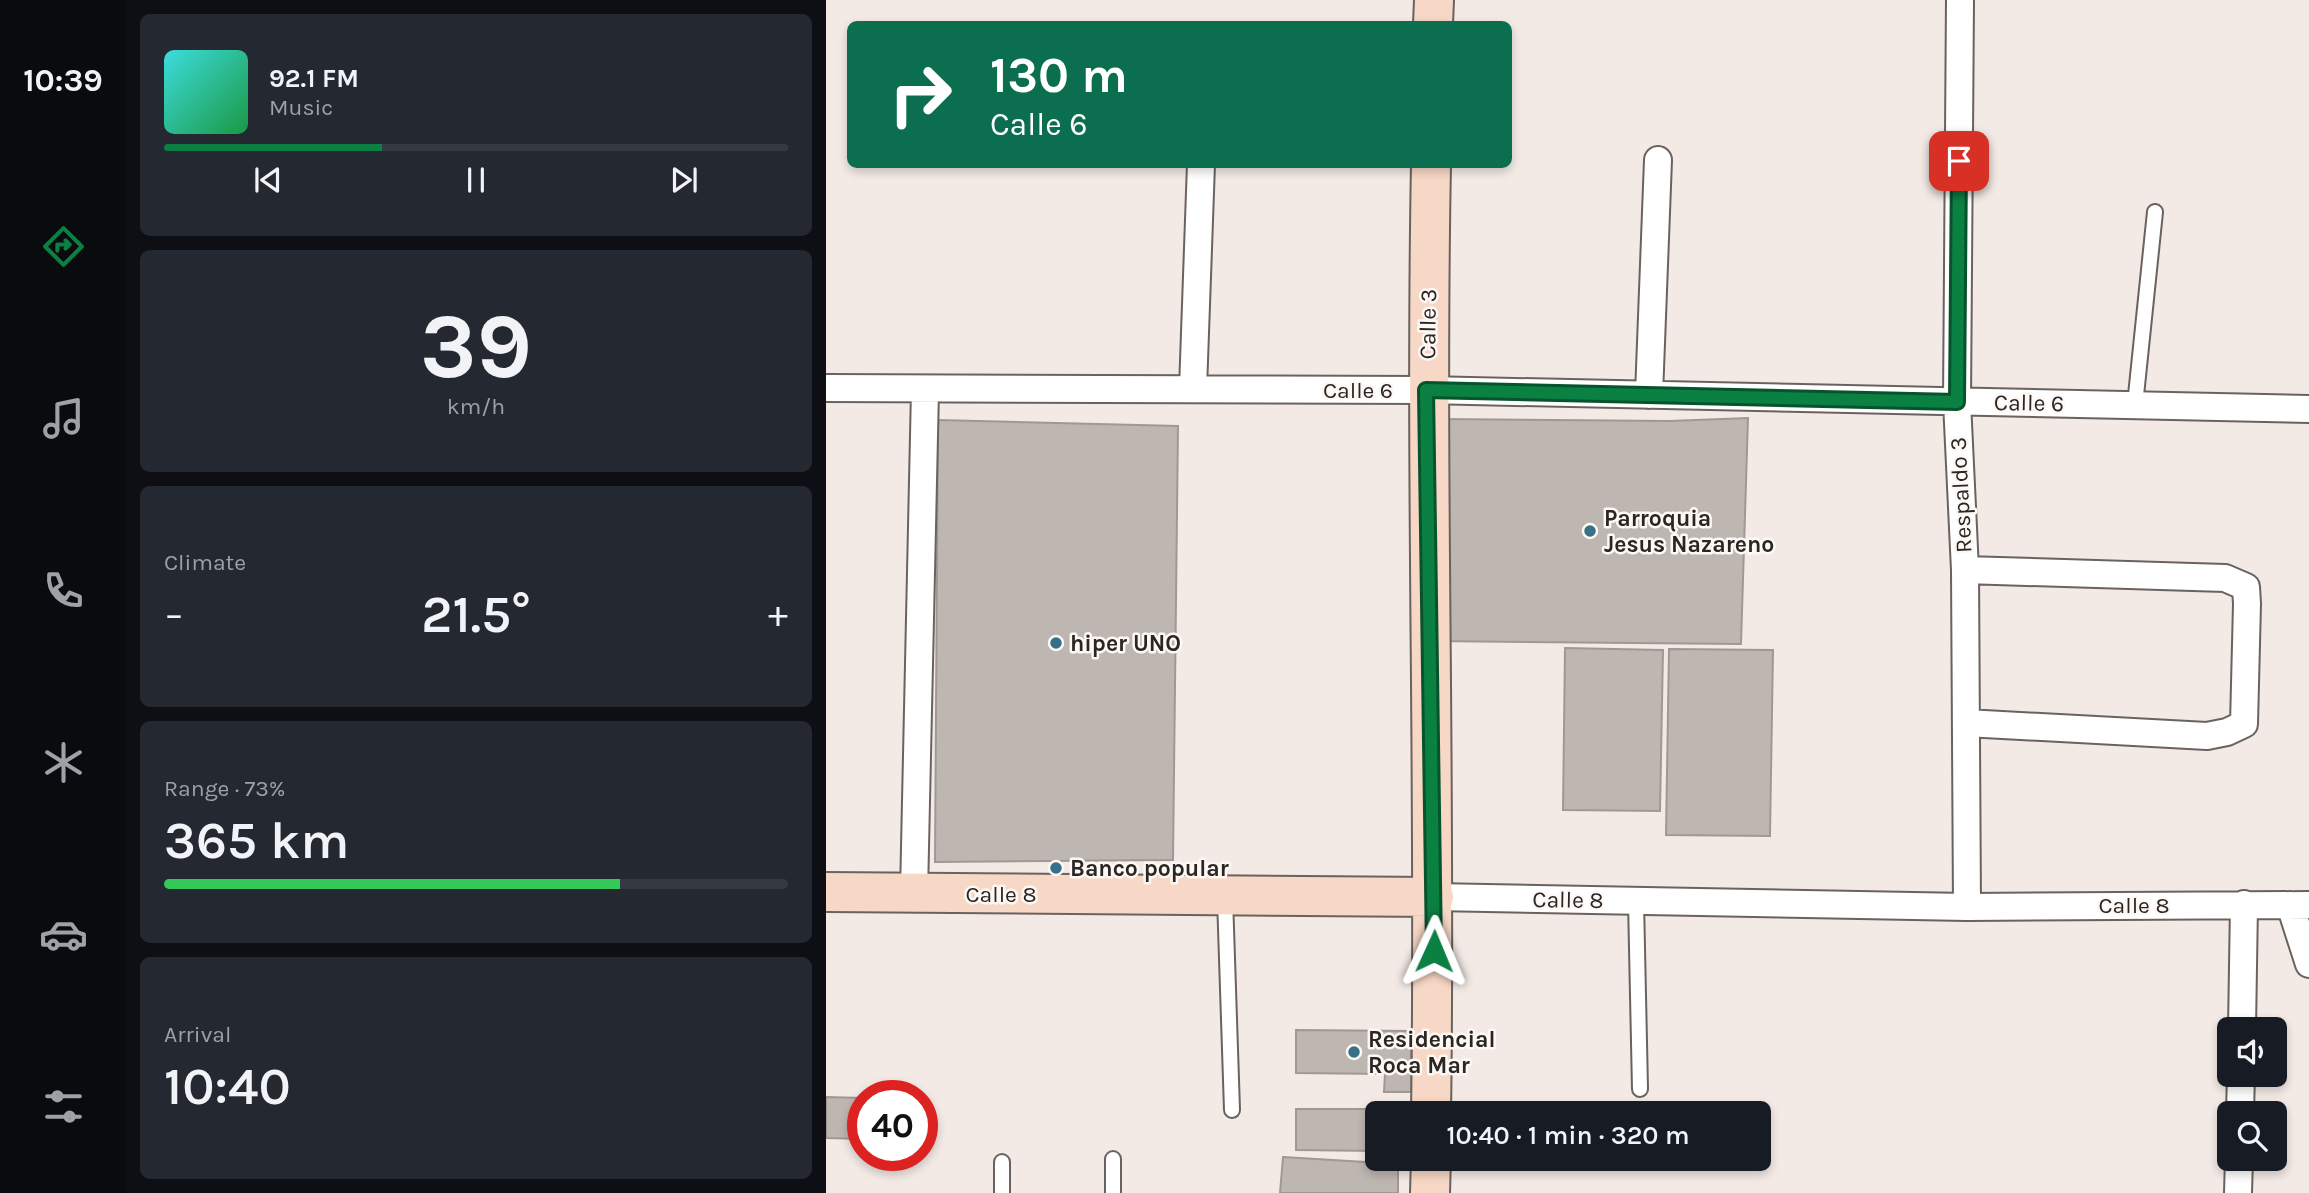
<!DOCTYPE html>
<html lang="en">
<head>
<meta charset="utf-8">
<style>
  body { margin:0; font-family:Karla,sans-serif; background:#242831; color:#f1f3f6; height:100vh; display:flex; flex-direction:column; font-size:26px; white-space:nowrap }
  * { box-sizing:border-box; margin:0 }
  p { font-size:23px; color:#9ea1a6 }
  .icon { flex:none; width:38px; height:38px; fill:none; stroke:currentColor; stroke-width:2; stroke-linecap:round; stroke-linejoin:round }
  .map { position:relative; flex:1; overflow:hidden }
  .details { display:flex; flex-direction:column; gap:14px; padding:14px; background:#0d0f14; width:700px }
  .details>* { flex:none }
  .hud { position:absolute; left:21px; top:21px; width:665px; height:147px; border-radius:10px; box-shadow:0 4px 10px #0003; background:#0b6e4f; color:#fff; overflow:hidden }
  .buttons { position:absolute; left:1391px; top:1017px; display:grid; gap:14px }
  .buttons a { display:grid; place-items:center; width:70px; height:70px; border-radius:10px; background:#171b24; box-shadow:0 4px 10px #0003; font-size:35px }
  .speed { position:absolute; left:21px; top:1080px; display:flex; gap:14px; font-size:35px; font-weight:700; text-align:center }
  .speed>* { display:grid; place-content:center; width:91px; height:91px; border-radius:50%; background:#171b24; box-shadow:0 4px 10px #0003; line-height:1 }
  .speed .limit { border:10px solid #d22; background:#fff; color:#111 }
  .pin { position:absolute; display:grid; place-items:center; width:60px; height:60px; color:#fff; margin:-30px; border-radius:14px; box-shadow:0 4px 10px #0006 }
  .me { position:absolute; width:77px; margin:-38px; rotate:1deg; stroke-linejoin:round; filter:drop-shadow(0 0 5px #0008) }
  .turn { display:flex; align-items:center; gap:24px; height:147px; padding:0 28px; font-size:32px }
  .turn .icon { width:91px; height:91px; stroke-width:2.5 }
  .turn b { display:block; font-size:49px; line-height:60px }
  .big { font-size:52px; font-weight:600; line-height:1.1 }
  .details .tile { flex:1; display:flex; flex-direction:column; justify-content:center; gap:10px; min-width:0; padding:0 24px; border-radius:10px; background:#242831 }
  .details .dial { align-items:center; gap:0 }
  .dial b { font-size:91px; line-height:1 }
  .song { display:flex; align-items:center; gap:21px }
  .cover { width:84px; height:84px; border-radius:10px; background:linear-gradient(135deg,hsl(180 70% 55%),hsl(140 70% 35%)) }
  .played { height:7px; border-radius:4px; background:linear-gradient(90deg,#0b8043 35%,#363941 35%) }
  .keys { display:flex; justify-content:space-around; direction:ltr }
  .heat { display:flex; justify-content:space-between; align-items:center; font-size:38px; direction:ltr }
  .charge { height:10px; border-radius:5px; background:linear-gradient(90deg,#34c759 73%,#363941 0) }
  .trip { position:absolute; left:539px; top:1101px; width:406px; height:70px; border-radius:10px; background:#171b24; box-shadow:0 4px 10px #0003; font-weight:600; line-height:70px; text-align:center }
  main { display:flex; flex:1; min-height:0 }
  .menu { display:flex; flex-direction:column; width:126px; justify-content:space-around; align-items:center; background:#090b0e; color:#9ea1a6 }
  .menu .icon { width:49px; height:49px }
  .menu .on { color:#0b8043 }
  .menu b { font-size:32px; color:#f1f3f6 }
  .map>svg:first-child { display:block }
  .building { fill:#beb6b1; stroke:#a09894; stroke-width:2 }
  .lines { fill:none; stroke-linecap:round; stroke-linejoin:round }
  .lane-casing { stroke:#6a625f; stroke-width:18 }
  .street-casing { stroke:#6a625f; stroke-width:30 }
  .secondary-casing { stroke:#6a625f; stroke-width:42 }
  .lane { stroke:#fff; stroke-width:14 }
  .street { stroke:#fff; stroke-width:26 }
  .secondary { stroke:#f7d7c5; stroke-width:38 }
  .route-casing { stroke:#07532c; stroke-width:18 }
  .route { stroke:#0b8043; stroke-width:12 }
  .poi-dot { fill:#367089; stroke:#fef8f5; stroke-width:2.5 }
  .labels { text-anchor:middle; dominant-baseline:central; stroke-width:5; stroke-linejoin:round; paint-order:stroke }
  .street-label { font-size:23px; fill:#292624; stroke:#fef8f5 }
  .poi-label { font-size:23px; font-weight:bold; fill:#292624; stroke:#fef8f5; text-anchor:start }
</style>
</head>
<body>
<main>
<nav class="menu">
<b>10:39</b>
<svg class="icon on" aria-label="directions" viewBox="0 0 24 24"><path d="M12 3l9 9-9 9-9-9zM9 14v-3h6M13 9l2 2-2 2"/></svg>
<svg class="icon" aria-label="music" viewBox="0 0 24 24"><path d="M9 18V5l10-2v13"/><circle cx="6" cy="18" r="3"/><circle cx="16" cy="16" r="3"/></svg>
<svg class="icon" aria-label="phone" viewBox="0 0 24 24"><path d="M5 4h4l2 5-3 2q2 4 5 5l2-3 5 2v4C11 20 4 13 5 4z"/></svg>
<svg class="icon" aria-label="climate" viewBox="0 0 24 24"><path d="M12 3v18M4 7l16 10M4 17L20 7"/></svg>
<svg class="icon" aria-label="car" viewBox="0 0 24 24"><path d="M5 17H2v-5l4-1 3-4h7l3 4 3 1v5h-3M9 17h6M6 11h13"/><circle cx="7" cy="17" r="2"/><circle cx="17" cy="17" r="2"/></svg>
<svg class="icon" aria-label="filters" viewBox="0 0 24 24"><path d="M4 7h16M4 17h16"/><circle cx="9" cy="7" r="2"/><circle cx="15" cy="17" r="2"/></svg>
</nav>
<section class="details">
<div class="tile">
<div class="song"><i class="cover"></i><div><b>92.1 FM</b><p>Music</p></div></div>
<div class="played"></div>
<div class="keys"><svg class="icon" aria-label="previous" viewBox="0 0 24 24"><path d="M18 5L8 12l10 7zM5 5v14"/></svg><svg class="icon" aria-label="pause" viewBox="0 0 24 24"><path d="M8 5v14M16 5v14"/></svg><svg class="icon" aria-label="next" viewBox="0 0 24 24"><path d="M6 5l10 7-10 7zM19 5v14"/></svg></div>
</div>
<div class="tile dial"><b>39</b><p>km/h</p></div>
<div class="tile"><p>Climate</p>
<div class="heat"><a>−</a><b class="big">21.5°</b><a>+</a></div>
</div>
<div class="tile"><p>Range · 73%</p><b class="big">365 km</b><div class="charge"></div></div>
<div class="tile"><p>Arrival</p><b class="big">10:40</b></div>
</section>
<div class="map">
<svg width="1483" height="1193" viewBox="0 0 1483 1193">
  <rect width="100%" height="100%" fill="#f3eae6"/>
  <path class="building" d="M922,418L915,644L604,641L616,419L843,421Z
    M112,420L352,426L347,860L109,862Z
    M739,648L837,650L834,811L737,810Z
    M843,649L947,650L944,836L840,835Z
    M470,1030L585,1031V1092H558L559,1074L470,1073Z
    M0,1097L37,1098V1139L0,1138Z
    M470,1109H580V1113H551V1151L470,1150Z
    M457,1157L572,1164V1193H454Z"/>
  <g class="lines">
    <g class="lane-casing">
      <path id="lane" d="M1309,405L1329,212
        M399,898L406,1110
        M810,901L814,1089
        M287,1159V1193
        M176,1162V1193"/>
    </g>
    <g class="street-casing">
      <path id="street" d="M1134,0L1131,402L1139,570L1141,907
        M0,388L600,390L1483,409
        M367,389L375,164
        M823,395L832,160
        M1139,570L1399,578L1420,587L1421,604L1418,724L1401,732L1381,736L1140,723
        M88,893L99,390
        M608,897L1141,907L1483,905
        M1464,905L1483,964
        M1416,1029L1418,904
        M1414,1113L1415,1074
        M1412,1193L1413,1158"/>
    </g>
    <g class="secondary-casing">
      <path id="secondary" d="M607,24L608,0
        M605,164C599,481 610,797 605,1113
        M0,892L608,897
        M604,1193L605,1158"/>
    </g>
    <use href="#lane" class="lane"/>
    <use href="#street" class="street"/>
    <use href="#secondary" class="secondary"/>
  </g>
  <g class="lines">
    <g class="route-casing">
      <path id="route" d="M608,951L600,390L1131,402L1133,161"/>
    </g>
    <use href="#route" class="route"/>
  </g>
  <g class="poi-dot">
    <circle cx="764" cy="531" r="7"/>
    <circle cx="230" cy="643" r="7"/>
    <circle cx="230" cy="868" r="7"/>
    <circle cx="528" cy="1052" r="7"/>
  </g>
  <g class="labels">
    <g class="street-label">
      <text transform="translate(602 324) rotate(-89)">Calle 3</text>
      <text x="532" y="390">Calle 6</text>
      <text transform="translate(1203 403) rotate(1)">Calle 6</text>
      <text transform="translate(1135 495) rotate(-93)">Respaldo 3</text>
      <text x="175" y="894">Calle 8</text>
      <text transform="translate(742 900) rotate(1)">Calle 8</text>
      <text x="1308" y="905">Calle 8</text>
    </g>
    <g class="poi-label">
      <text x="778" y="518">Parroquia<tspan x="778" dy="26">Jesus Nazareno</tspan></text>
      <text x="244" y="643">hiper UNO</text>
      <text x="244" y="868">Banco popular</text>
      <text x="542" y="1039">Residencial<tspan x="542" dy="26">Roca Mar</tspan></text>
    </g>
  </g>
</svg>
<div class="buttons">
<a><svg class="icon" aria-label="sound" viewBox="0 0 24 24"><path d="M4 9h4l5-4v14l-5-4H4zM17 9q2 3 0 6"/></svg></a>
<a><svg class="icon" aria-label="search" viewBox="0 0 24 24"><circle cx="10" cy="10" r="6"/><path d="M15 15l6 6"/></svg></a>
</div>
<div class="speed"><div class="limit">40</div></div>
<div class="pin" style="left:1133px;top:161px;background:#d93025"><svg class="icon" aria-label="arrive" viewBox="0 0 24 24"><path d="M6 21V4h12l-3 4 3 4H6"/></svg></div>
<svg class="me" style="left:608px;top:951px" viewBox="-20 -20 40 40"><path d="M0-17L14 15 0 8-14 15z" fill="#0b8043" stroke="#fff" stroke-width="4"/></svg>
<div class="trip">10:40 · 1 min · 320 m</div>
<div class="hud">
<div class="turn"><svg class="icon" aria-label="right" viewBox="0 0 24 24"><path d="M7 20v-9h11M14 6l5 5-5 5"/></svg><div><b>130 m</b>Calle 6</div></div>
</div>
</div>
</main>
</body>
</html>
